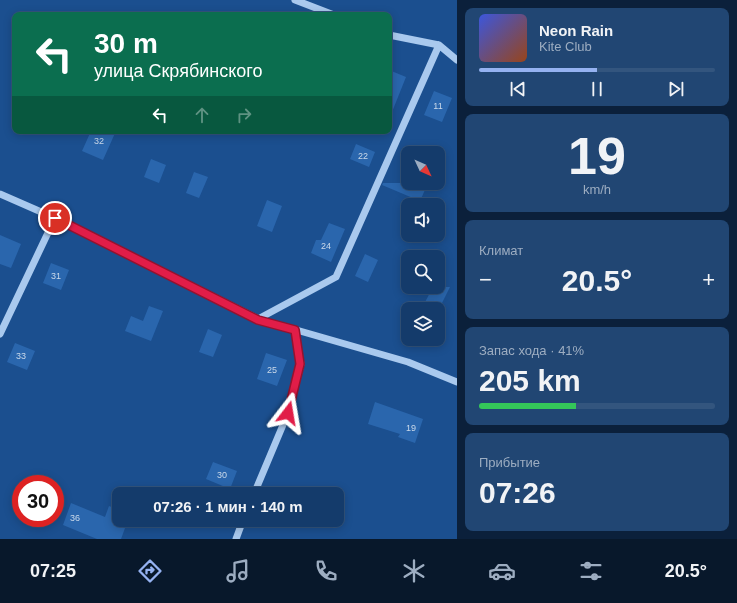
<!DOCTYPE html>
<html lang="ru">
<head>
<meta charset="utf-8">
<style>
  body { margin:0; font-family:Helvetica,sans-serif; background:#214673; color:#f1f3f6; height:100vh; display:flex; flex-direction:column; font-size:15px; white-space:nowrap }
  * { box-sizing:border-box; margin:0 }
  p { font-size:13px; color:#9dadc1 }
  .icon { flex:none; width:22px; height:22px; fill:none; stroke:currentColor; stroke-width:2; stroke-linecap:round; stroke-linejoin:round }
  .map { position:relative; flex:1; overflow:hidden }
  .sheet { display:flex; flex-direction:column; gap:8px; padding:8px; background:#0b203b; width:280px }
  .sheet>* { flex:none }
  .guide { position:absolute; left:12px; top:12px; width:380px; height:122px; border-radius:8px; box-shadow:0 2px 10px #0003,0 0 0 1px #33557e; background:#0b6e4f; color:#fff; overflow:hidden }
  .needle { width:26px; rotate:134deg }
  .tools { position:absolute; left:401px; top:146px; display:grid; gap:8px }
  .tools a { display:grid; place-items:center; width:44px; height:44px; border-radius:8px; background:#143b6b; box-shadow:0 2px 10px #0003,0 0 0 1px #33557e; font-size:20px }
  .speed { position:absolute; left:12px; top:475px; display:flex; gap:8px; font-size:20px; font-weight:700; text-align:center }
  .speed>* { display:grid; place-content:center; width:52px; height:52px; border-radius:50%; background:#143b6b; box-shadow:0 2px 10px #0003,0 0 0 1px #33557e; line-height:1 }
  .speed .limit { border:6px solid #d22; background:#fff; color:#111 }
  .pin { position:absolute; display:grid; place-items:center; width:34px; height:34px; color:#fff; margin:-17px; border:2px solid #fff; border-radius:50%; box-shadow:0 1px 4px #0007 }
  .me { position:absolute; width:44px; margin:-22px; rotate:14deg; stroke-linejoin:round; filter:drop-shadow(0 0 3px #0008) }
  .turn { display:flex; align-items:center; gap:14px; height:84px; padding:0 16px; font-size:18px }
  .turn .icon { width:52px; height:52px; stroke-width:2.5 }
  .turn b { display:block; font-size:28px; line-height:34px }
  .lanes { display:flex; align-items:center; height:38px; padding:0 16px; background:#0003; justify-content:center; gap:20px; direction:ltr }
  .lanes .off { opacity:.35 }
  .big { font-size:30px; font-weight:600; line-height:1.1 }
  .sheet .widget { flex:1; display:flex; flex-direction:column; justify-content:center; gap:6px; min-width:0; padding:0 14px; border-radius:8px; background:#214673 }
  .sheet .dial { align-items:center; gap:0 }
  .dial b { font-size:52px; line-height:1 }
  .song { display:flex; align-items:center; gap:12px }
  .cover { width:48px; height:48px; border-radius:6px; background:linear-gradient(135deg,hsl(230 70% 55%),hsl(20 70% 35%)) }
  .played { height:4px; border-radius:2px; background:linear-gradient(90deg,#95b2f1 50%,#33557e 50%) }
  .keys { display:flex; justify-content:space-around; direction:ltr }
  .heat { display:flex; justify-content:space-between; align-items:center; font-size:22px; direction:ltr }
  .charge { height:6px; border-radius:3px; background:linear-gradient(90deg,#34c759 41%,#33557e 0) }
  .trip { position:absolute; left:112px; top:487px; width:232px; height:40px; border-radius:8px; background:#143b6b; box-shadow:0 2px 10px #0003,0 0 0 1px #33557e; font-weight:600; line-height:40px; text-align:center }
  .tab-bar { display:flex; height:64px; justify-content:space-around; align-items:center; background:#08182b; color:#9dadc1 }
  .tab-bar .icon { width:28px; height:28px }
  .tab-bar .current { color:#95b2f1 }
  .tab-bar b { font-size:18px; color:#f1f3f6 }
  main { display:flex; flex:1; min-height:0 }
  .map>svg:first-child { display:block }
  .building { fill:#2a66ad }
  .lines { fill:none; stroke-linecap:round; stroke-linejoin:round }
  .minor { stroke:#a9c9ee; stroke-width:7 }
  .route-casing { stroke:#92132f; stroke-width:10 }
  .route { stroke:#e11d48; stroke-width:7 }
  .labels { text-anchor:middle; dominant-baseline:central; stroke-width:4; stroke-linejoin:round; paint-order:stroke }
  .number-label { font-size:9px; fill:#cad9ea }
</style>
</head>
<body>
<main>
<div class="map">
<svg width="457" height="539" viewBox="0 0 457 539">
  <rect width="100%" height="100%" fill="#1b4f8f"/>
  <path class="building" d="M389,70L406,77L390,117H389Z
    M434,91L452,98L442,122L424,115Z
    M91,131H116L103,160L82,151Z
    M356,144L375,152L369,167L350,159Z
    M151,159L166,165L159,183L144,177Z
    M194,172L208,177L199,198L186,193Z
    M383,183H428L420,201L382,185Z
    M267,200L282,206L272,232L257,226Z
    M329,223L345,229L331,262L311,253L316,240H321Z
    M0,235L21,244L11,268L0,264Z
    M365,254L378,260L368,282L355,276Z
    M51,263L69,270L61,290L43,283Z
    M433,287H450L438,311V309H430L423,306Z
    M149,306L163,311L151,341L125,331L131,316L143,321Z
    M208,329L222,335L213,357L199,352Z
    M15,343L35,351L27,370L7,362Z
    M266,353L287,360L277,386L257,379Z
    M375,402L423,419L415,443L398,437L400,434L368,424Z
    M213,462L237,471L230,489L206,479Z
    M71,503L105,517L109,506L119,510V520H128L121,539H97L63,525Z"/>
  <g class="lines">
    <path class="minor" d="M295,0L334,15
      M389,35L439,45L457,60
      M0,194L55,218L258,319L408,362L457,382
      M258,319L336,277L439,45
      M0,334L55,218
      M254,494L288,413L301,364L295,330
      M236,539L243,520"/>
  </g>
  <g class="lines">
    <g class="route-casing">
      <path id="route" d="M55,218L258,320L295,330L300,364L288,413"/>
    </g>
    <use href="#route" class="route"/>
  </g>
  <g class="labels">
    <g class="number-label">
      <text x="438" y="106">11</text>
      <text x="99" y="141">32</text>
      <text x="363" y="156">22</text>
      <text x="326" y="246">24</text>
      <text x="56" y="276">31</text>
      <text x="21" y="356">33</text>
      <text x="272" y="370">25</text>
      <text x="411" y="428">19</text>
      <text x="222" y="475">30</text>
      <text x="75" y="518">36</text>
    </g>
  </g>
</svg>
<div class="tools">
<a><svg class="needle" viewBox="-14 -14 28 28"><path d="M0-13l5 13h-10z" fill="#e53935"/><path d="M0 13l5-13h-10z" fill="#9dadc1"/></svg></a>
<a><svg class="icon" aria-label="sound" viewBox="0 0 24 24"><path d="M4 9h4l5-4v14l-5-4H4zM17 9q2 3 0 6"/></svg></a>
<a><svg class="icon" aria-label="search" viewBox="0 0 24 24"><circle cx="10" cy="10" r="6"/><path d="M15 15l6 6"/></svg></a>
<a><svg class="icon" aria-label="layers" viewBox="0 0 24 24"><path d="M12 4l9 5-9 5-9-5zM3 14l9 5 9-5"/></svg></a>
</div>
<div class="speed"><div class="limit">30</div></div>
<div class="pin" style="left:55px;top:218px;background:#d93025"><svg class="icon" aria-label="arrive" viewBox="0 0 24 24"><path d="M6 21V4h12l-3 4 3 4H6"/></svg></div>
<svg class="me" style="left:288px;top:413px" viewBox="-20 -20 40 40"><path d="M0-17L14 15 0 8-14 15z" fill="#e11d48" stroke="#fff" stroke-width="4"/></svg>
<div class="trip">07:26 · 1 мин · 140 m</div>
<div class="guide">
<div class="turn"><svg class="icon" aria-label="left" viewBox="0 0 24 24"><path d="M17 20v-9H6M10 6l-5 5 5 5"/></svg><div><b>30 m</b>улица Скрябинского</div></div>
<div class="lanes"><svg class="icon" aria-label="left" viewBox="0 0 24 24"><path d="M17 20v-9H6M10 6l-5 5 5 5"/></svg><svg class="icon off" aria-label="ahead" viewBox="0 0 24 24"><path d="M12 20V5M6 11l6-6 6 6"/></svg><svg class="icon off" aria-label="right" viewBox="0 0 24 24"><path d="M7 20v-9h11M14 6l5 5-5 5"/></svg></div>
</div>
</div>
<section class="sheet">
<div class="widget">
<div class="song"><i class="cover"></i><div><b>Neon Rain</b><p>Kite Club</p></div></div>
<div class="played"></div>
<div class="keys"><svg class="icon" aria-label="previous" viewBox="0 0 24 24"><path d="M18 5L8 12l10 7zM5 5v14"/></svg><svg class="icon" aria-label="pause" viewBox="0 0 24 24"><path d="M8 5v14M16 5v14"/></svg><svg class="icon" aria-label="next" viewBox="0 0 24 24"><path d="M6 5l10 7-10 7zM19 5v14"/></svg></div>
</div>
<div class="widget dial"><b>19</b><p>km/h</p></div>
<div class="widget"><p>Климат</p>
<div class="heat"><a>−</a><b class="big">20.5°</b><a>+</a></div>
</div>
<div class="widget"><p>Запас хода · 41%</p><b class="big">205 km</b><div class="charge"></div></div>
<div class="widget"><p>Прибытие</p><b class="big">07:26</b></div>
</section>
</main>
<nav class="tab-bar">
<b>07:25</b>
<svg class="icon current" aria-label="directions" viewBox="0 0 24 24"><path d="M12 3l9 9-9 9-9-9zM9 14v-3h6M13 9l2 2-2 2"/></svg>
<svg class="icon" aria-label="music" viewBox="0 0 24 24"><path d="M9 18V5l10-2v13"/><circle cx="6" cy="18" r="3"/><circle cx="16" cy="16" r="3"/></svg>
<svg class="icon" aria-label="phone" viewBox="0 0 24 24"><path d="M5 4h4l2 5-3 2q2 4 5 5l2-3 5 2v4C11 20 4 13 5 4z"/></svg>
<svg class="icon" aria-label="climate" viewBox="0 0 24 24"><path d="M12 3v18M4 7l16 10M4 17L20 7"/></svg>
<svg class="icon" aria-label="car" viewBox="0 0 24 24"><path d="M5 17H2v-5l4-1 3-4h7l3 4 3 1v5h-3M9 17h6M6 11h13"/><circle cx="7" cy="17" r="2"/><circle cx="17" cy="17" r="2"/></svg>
<svg class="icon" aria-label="filters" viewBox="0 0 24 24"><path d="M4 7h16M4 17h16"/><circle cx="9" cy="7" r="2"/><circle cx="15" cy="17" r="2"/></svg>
<b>20.5°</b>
</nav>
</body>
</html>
